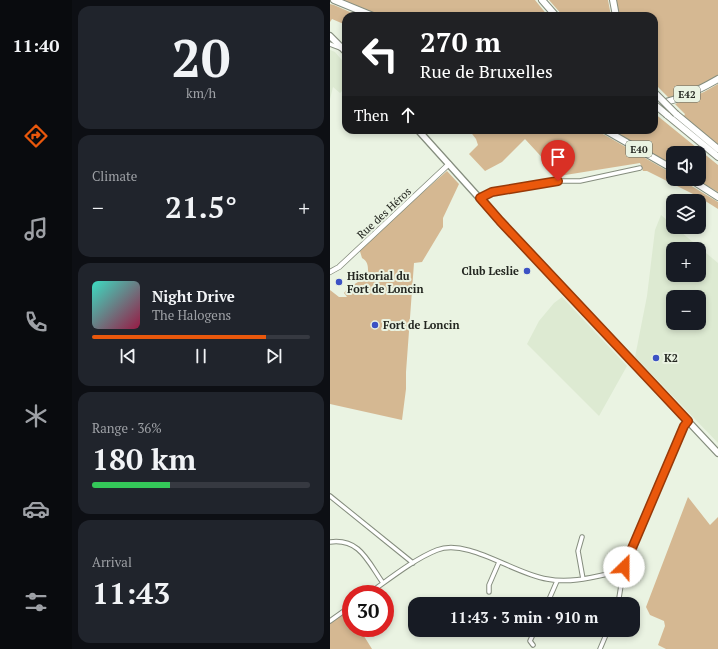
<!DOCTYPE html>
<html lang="en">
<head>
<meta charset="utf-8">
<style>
  body { margin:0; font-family:"PT Serif",serif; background:#20242c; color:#f1f3f6; height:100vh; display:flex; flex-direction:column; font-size:15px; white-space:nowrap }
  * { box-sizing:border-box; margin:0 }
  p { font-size:13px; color:#9ea1a6 }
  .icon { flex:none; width:22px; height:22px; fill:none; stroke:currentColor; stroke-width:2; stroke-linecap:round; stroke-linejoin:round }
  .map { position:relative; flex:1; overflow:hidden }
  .drawer { display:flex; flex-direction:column; gap:6px; padding:6px; background:#0d0f14; width:258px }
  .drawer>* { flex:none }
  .guide { position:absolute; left:12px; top:12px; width:316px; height:122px; border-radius:12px; box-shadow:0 2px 6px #0003; background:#202124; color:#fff; overflow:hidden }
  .tools { position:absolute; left:336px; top:146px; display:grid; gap:8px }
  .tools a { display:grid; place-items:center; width:40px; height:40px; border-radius:8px; background:#171b24; box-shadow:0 2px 6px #0003; font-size:20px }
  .speed { position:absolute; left:12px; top:585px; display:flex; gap:8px; font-size:20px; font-weight:700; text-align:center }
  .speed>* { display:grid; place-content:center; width:52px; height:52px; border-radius:50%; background:#171b24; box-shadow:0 2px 6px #0003; line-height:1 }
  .speed .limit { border:6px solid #d22; background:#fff; color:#111 }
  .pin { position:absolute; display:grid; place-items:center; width:34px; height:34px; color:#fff; margin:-41px -17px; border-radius:50% 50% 50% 0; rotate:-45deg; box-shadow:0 0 4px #0007 }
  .pin .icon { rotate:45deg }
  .me { position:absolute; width:44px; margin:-22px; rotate:23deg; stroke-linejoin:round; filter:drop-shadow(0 0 3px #0008) }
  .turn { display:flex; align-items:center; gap:14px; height:84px; padding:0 12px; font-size:18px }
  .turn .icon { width:52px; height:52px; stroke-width:2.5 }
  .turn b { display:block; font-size:28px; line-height:34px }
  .then { display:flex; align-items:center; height:38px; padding:0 12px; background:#0003; gap:8px; font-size:15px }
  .big { font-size:30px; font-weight:600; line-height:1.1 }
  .drawer .card { flex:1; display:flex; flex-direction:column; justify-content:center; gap:6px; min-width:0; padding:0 14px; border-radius:12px; background:#20242c }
  .drawer .dial { align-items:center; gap:0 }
  .dial b { font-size:52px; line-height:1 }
  .song { display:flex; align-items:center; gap:12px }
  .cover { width:48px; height:48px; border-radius:6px; background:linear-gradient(135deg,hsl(170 70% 55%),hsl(340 70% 35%)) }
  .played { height:4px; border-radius:2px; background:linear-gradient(90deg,#ea580c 80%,#363941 80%) }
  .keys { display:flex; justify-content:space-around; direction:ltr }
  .heat { display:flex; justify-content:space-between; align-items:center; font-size:22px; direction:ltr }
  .charge { height:6px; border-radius:3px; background:linear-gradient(90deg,#34c759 36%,#363941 0) }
  .trip { position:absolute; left:78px; top:597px; width:232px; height:40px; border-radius:12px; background:#171b24; box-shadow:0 2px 6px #0003; font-weight:600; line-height:40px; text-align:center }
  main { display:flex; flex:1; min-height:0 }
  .dock { display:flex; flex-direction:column; width:72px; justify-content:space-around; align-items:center; background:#090b0e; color:#9ea1a6 }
  .dock .icon { width:28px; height:28px }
  .dock .on { color:#ea580c }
  .dock b { font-size:18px; color:#f1f3f6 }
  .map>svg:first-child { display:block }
  .built { fill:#ddead2; fill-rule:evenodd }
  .green { fill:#d5b892 }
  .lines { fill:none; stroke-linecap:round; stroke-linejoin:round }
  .minor-casing { stroke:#858d7e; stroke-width:5.5 }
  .tertiary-casing { stroke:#858d7e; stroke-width:6 }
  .primary-casing { stroke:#858d7e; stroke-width:8 }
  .motorway-casing { stroke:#858d7e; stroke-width:8 }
  .minor { stroke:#fff; stroke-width:3.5 }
  .tertiary { stroke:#fff; stroke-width:4.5 }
  .primary { stroke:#fff; stroke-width:5.5 }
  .motorway { stroke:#fff; stroke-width:6 }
  .motorway-bridge-casing { stroke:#858d7e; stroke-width:8; stroke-linecap:butt }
  .motorway-bridge { stroke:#fff; stroke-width:6 }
  .route-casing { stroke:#983908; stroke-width:10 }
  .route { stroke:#ea580c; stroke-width:7 }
  .poi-dot { fill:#3c52c4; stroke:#eaf3e2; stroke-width:1.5 }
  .labels { text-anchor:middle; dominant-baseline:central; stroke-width:4; stroke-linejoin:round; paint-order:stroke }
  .shield { fill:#eaf3e2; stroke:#5f645a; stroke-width:1 }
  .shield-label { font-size:10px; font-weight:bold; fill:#232620 }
  .street-label { font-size:11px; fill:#232620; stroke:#eaf3e2 }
  .poi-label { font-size:11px; font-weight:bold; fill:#232620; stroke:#eaf3e2; text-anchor:start }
</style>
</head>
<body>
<main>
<nav class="dock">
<b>11:40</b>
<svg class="icon on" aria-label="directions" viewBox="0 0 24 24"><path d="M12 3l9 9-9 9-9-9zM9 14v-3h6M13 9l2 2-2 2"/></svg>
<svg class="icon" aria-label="music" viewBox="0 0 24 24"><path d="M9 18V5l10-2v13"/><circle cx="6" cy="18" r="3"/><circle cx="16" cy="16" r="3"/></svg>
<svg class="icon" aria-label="phone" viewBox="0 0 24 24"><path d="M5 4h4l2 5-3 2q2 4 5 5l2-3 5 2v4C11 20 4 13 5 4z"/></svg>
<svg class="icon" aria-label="climate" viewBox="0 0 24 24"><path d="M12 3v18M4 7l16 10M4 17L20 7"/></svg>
<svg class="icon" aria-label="car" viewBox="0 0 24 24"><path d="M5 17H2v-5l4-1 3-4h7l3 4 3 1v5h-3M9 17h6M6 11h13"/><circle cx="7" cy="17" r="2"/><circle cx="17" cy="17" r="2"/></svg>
<svg class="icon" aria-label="filters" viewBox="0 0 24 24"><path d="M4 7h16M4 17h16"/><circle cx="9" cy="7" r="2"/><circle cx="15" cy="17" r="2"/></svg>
</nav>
<section class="drawer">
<div class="card dial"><b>20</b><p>km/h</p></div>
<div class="card"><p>Climate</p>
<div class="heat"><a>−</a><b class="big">21.5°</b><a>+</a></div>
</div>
<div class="card">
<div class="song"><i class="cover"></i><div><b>Night Drive</b><p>The Halogens</p></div></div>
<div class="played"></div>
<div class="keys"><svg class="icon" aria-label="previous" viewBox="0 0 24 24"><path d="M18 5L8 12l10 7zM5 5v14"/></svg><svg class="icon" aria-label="pause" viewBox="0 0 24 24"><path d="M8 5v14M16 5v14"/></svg><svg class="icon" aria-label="next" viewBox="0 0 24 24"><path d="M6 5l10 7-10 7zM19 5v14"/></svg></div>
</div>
<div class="card"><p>Range · 36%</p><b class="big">180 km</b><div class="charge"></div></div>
<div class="card"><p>Arrival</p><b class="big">11:43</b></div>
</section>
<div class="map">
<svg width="388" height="649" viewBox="0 0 388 649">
  <rect width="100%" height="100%" fill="#eaf3e2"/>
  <path class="built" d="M0,50L5,52L16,65V87L10,93L3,87L0,99Z
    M331,215L343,225V227H345L388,263V443L305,357L317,296L325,230ZM343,249H369V275H343ZM343,297H369V323H343Z
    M232,297L297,366L269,416L197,344L209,321L224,303Z"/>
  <path class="green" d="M13,0H205L218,16H52Z
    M219,0H278L281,16H233Z
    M286,0H388V76L359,91L339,98L328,87L324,86V16H289Z
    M0,4L4,5L29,16H16V25L2,19L0,22Z
    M388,84V146L354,116L355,114L345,104L374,92Z
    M324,113L388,165V192L365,179H369V153H343V166L281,130H324Z
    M139,130H266L343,174V179H350L388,202V209L369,197L317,171H313L310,163L229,176L195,139L172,162L155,171L139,154L148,145L146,139Z
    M117,171L129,184L113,218V227L92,262L84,263L76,372V389L72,420L0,404V290L9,297H17L14,293L18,288L38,276C38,268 39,262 32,258L29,248Z
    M358,497L380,525L388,517V649H336L328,645L335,626L334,621L320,615L316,607Z
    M18,608L21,613V628H29L42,649H0V622Z"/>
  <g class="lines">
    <g class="minor-casing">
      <path id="minor" d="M0,44L10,48
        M150,198L161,192L228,181H250L310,168
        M0,496L83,563
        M252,537L248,551L253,579
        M0,542C30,538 38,562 53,583
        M159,592V585L169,562
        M38,594C58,580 84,559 107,550C138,538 184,574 217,579C242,584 267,576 292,571
        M217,604L227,581
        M288,604L294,567L354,426L358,421
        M0,621L21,606
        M203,645L200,641L205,630
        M270,649L278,630"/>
    </g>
    <g class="tertiary-casing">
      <path id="tertiary" d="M0,272L9,267L119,164"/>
    </g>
    <g class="primary-casing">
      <path id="primary" d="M0,36L16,52
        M88,130L170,221L388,453"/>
    </g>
    <g class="motorway-casing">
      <path id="motorway" d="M4,0L43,16
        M212,0L226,16
        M283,0L286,16
        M324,104C346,102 369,90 388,79
        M346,114L388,149
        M337,115L388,157
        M275,130L343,169
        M360,179L388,197"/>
    </g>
    <use href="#minor" class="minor"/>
    <use href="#tertiary" class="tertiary"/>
    <use href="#primary" class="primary"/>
    <use href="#motorway" class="motorway"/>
    <g class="motorway-bridge-casing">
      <path id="motorway-bridge" d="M324,92L346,114
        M324,104L337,115"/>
    </g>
    <use href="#motorway-bridge" class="motorway-bridge"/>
  </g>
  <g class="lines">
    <g class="route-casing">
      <path id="route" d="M228,181L162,192L150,198L170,221L358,421L354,426L294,567"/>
    </g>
    <use href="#route" class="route"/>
  </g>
  <g class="poi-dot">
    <circle cx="197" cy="271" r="4"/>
    <circle cx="9" cy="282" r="4"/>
    <circle cx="45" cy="325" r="4"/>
    <circle cx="326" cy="358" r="4"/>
  </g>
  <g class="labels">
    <g class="shield">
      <rect x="344" y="86" width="26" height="16" rx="3"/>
      <rect x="296" y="141" width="26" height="16" rx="3"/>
    </g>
    <g class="shield-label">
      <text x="357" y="94">E42</text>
      <text x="309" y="149">E40</text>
    </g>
    <g class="street-label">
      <text transform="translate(54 213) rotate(-43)">Rue des Héros</text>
    </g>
    <g class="poi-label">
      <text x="189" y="271" text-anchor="end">Club Leslie</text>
      <text x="17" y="276">Historial du<tspan x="17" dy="13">Fort de Loncin</tspan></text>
      <text x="53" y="325">Fort de Loncin</text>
      <text x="334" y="358">K2</text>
    </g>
  </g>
</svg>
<div class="tools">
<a><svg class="icon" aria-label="sound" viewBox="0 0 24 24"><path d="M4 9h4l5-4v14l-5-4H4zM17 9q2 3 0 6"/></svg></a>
<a><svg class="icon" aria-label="layers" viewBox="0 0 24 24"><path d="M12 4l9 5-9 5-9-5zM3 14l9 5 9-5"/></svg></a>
<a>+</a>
<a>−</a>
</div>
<div class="speed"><div class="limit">30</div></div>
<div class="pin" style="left:228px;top:181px;background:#d93025"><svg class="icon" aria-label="arrive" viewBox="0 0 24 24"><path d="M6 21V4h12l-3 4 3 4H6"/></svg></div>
<svg class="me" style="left:294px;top:567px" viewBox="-20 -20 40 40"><circle r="19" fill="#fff"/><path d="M0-13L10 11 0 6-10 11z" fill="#ea580c"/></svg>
<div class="trip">11:43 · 3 min · 910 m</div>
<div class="guide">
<div class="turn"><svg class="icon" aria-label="left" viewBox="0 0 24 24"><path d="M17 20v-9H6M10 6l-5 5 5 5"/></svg><div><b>270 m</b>Rue de Bruxelles</div></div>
<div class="then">Then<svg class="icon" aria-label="ahead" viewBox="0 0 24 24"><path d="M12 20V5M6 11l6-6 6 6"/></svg></div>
</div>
</div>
</main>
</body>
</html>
